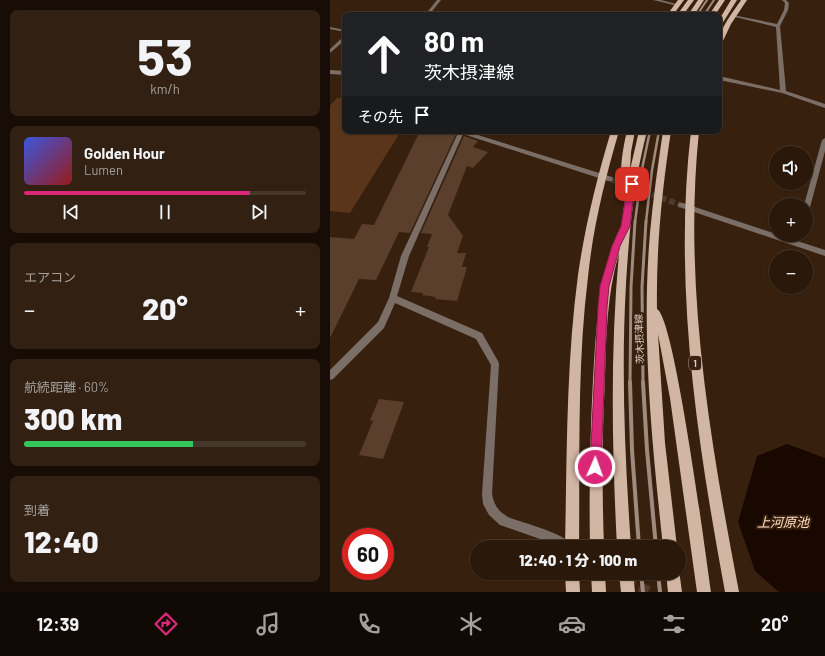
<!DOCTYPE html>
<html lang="ja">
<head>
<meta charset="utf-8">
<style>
  body { margin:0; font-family:Barlow,"Noto Sans JP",sans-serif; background:#322113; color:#f1f3f6; height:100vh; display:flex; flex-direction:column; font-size:15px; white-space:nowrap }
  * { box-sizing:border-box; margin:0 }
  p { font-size:13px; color:#a5a09c }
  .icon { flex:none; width:22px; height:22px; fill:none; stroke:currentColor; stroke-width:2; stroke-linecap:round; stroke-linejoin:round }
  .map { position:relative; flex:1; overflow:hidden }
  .sheet { display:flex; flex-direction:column; gap:10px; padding:10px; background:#170d06; width:330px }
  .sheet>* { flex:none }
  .hud { position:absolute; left:12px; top:12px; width:380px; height:122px; border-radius:8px; box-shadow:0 1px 3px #0004,0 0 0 1px #46372b; background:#202124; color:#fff; overflow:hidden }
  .buttons { position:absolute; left:439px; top:146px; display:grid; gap:8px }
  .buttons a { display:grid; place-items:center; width:44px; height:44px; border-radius:50%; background:#2a180a; box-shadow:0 1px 3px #0004,0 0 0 1px #46372b; font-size:20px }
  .speed { position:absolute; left:12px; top:528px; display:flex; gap:8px; font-size:20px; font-weight:700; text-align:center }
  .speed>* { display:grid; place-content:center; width:52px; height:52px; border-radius:50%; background:#2a180a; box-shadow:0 1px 3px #0004,0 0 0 1px #46372b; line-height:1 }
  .speed .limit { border:6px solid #d22; background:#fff; color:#111 }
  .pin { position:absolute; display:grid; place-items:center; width:34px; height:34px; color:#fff; margin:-17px; border-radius:8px; box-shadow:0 2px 6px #0006 }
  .me { position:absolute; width:44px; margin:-22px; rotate:2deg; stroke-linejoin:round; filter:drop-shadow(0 0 3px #0008) }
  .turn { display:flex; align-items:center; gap:14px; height:84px; padding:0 16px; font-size:18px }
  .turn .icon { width:52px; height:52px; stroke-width:2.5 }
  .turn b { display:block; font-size:28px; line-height:34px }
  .then { display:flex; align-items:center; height:38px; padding:0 16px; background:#0003; gap:8px; font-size:15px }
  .big { font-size:30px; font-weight:800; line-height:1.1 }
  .sheet .tile { flex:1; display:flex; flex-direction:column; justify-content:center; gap:6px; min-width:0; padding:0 14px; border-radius:8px; background:#322113 }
  .sheet .dial { align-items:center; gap:0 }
  .dial b { font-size:52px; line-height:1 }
  .song { display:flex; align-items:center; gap:12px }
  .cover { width:48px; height:48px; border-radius:6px; background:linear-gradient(135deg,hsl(230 70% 55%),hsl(0 70% 35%)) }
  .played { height:4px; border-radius:2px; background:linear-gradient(90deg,#db2777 80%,#46372b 80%) }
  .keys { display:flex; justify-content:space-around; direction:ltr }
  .heat { display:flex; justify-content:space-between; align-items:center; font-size:22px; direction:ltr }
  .charge { height:6px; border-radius:3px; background:linear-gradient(90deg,#34c759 60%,#46372b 0) }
  .trip { position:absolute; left:140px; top:540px; width:216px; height:40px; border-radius:20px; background:#2a180a; box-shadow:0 1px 3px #0004,0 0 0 1px #46372b; font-weight:800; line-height:40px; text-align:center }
  .menu { display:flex; height:64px; justify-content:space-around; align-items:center; background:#110a04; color:#a5a09c }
  .menu .icon { width:28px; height:28px }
  .menu .active { color:#db2777 }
  .menu b { font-size:18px; color:#f1f3f6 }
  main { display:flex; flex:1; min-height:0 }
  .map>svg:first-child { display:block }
  .green { fill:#5b351a }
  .water { fill:#190800 }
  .building { fill:#5a3f2d }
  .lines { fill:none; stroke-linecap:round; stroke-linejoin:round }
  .street-tunnel-far1 { stroke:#513a29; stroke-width:6; stroke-dasharray:6 3; stroke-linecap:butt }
  .street-tunnel { stroke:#513a29; stroke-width:10; stroke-dasharray:10 5; stroke-linecap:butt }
  .street { fill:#7b6e66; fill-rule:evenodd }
  .primary { fill:#d2b6a4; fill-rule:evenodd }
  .rail-far3 { stroke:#9f8b7e; stroke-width:2 }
  .rail-far2 { stroke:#9f8b7e; stroke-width:2.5 }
  .rail-far1 { stroke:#9f8b7e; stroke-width:3 }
  .rail { stroke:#9f8b7e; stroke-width:4 }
  .route { fill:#db2777; stroke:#8e194d }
  .labels { text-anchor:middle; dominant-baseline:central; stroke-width:4; stroke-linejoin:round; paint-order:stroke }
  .shield { fill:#38200e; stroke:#ac9a8d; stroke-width:1 }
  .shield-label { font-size:9px; font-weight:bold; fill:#decec3 }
  .street-label { font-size:10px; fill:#decec3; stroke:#38200e }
  .near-water-label { font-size:13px; font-style:italic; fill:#ffdbc4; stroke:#38200e }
</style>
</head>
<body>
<main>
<section class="sheet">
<div class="tile dial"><b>53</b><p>km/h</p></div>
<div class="tile">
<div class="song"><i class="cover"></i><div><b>Golden Hour</b><p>Lumen</p></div></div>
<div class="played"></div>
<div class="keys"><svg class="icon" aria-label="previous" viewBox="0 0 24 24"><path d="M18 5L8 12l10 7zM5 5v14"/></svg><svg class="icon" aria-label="pause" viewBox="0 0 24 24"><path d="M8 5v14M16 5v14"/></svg><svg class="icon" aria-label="next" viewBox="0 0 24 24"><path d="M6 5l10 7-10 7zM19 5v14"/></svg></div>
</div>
<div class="tile"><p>エアコン</p>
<div class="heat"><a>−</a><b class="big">20°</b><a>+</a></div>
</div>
<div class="tile"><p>航続距離 · 60%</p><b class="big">300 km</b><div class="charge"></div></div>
<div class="tile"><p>到着</p><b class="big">12:40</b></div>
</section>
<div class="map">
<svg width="495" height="592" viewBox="0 0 495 592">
  <rect width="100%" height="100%" fill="#38200e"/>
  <path class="green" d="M7,98H15V131H71L20,213L0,211V106Z"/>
  <path class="water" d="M457,444L495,458V592H449L425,571L408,522L427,456Z"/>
  <path class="building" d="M90,131H117L126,134L80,233L69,232L46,280L29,279L0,338V237L24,239L32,224L44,225Z
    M134,136L148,141L143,147L158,152L143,168L137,166L118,215L133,236L127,253H136L132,267H137L127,301L105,299L106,297L92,295L93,293L81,292L99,247H97L102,234L91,233Z
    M49,399L74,402L53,459L29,455L43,421L40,420Z"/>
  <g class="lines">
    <path class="street-tunnel-far1" d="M280,179L351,205"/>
    <path class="street-tunnel" d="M283,573L320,592"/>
    <path class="street" d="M107,0H111L99,15H95Z
      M323,0H331L350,5L348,6Z
      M452,0H456L459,3L458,10L450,26L456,91L495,104V108L452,93L389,80V76L450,90L446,27L401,16L403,15L447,24L454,10L455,3Z
      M0,27L15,30V32L0,29Z
      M13,34H15V40L0,53V49L12,38Z
      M0,70L15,71V75L0,74Z
      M129,131H135L282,177L283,179L282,181H278L133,134L79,256L67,296L152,333L168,361L169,364L162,494C164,505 168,511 178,517C192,523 237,533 243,547H226L210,539L170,525L159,515L153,504L152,494L161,365L146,339L65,303L54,328L3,379L0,380V370L48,322L59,298L71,256Z
      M495,138V151L479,211L476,214V205H474L492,140Z
      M349,203H353L446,234V235H449L495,250V256L349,207L348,205Z"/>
    <path class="primary" d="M348,0H354L343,15H337Z
      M358,0H364L353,15H347Z
      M368,0H374L364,15H358Z
      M389,0H395L385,15H379Z
      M401,0H407L392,24L389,26V20Z
      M411,0H417L401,24L392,43L389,45C389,28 402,14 411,0Z
      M281,131H289C275,179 263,227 258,277C247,366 250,457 249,547H235C237,456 236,365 248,275C255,226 267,178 281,131Z
      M297,131H305L301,152L300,170L309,131H317C304,181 299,232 296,284C291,372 295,459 301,547H287C282,449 280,351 289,253C277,294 276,336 275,379C272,435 272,491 274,547H260C259,491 260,436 263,380C266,329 268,280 288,232L291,229L296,190C286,181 294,143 297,131Z
      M333,131H341C332,190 326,249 327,309C345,318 376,558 381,592H367L340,398L328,334L335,443L347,547H333C322,443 311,337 320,233C323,199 328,165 333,131Z
      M361,131H369C353,286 380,440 409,592H395C367,440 343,285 361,131Z
      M349,570L352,592H338L336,573H349Z
      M235,573H249L250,592H236Z
      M261,573H275L276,592H262Z
      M289,573H303L305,592H291Z"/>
    <path class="rail-far3" d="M367,15L377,0
      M374,15L384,0"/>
    <path class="rail-far2" d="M305,222L312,169L320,131
      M316,222L322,170L329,131"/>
    <path class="rail-far1" d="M300,383L301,287L305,221
      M313,383L312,287L316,221"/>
    <path class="rail" d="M300,382L302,450L309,547
      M313,382L317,450L326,547
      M311,573L313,592
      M328,573L330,592"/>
  </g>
  <path class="route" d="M302,181L305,184L300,226L290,246L279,286L277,307L271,467L269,471L265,472L261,471L260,467L268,307L270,286L282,246L291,226L298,184Z"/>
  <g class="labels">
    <rect class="shield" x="359" y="356" width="12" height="14" rx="3"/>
    <g class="shield-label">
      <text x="365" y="363">1</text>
    </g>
    <g class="street-label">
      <text transform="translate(309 339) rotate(-92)">茨木摂津線</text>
    </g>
    <g class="near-water-label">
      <text x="453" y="522">上河原池</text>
    </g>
  </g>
</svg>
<div class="buttons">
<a><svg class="icon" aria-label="sound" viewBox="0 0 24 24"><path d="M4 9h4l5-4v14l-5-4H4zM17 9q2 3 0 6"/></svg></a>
<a>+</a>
<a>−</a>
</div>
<div class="speed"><div class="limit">60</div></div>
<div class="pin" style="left:302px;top:184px;background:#d93025"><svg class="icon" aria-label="arrive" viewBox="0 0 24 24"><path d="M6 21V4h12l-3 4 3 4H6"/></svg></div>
<svg class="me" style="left:265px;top:467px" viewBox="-20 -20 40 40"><circle r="17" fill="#db2777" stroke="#fff" stroke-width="3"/><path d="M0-11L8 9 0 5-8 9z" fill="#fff"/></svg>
<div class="trip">12:40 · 1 分 · 100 m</div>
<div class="hud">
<div class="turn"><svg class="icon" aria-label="ahead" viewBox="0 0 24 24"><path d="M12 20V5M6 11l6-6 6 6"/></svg><div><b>80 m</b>茨木摂津線</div></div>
<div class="then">その先<svg class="icon" aria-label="arrive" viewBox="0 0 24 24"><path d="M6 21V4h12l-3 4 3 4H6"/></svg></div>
</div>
</div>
</main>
<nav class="menu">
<b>12:39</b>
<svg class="icon active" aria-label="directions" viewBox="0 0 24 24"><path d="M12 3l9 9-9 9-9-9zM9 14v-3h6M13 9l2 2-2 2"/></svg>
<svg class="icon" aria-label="music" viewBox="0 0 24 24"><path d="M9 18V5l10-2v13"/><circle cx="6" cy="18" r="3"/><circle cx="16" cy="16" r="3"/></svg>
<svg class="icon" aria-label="phone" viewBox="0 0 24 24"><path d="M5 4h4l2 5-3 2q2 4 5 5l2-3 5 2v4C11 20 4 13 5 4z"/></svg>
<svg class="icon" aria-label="climate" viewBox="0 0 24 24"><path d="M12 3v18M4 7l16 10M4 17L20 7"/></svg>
<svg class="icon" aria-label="car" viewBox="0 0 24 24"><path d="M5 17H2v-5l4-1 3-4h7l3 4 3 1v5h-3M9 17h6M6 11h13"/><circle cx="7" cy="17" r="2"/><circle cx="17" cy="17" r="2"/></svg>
<svg class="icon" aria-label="filters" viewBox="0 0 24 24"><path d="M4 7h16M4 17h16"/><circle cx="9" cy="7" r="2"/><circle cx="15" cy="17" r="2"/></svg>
<b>20°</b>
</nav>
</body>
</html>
